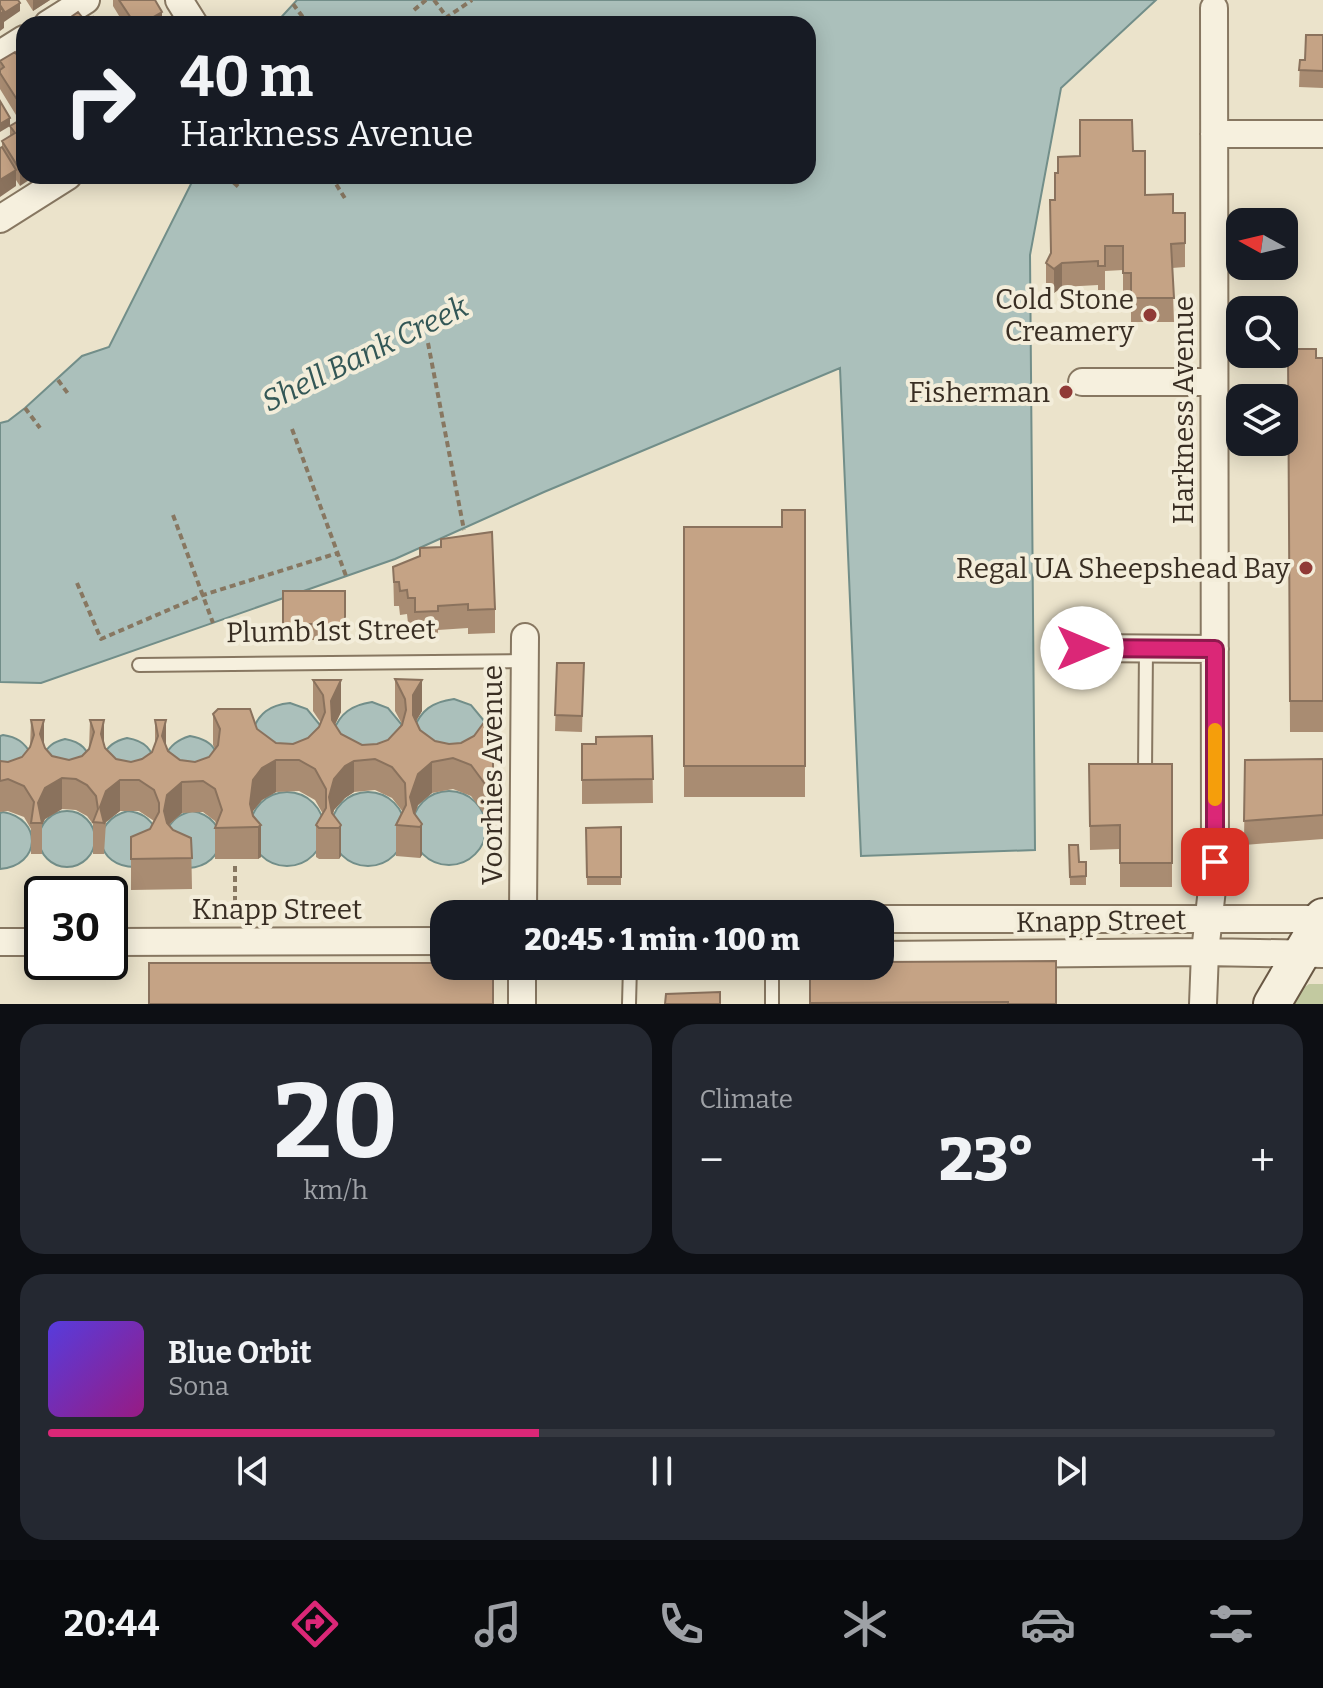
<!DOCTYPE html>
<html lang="en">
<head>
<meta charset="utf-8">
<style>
  body { margin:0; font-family:Bitter,serif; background:#242831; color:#f1f3f6; height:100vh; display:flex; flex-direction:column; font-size:30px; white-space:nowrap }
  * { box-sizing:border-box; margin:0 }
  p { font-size:26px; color:#9ea1a6 }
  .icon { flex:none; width:44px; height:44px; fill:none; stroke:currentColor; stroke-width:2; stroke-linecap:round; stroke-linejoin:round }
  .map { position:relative; height:1004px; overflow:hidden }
  .panel { display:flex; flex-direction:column; gap:20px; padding:20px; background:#0d0f14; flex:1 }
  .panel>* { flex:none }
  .banner { position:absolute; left:16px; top:16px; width:800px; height:168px; border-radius:24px; box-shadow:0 4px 20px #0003; background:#171b24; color:#f1f3f6; overflow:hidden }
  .needle { width:52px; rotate:278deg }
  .tools { position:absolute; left:1226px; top:208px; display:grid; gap:16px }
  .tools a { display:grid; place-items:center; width:72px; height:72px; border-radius:16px; background:#171b24; box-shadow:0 4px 20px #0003; font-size:40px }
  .speed { position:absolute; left:24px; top:876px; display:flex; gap:16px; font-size:40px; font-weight:700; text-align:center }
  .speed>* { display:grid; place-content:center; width:104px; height:104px; border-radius:50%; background:#171b24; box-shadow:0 4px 20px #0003; line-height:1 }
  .speed .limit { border:4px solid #111; border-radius:12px; background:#fff; color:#111 }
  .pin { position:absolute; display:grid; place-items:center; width:68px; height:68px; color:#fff; margin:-34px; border-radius:16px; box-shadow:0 4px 12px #0006 }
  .me { position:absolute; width:88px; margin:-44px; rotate:90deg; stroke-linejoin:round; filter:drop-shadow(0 0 6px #0008) }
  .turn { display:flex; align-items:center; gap:28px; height:168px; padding:0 32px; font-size:36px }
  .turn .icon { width:104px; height:104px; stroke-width:2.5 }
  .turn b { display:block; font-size:56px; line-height:68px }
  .big { font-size:60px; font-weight:800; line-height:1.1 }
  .panel .tile { flex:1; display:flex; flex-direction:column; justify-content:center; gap:12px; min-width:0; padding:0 28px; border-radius:24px; background:#242831 }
  .panel .dial { align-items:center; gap:0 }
  .dial b { font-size:104px; line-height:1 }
  .song { display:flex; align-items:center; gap:24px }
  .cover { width:96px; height:96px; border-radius:12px; background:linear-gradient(135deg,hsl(250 70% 55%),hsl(310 70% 35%)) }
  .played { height:8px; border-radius:4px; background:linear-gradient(90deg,#db2777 40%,#363941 40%) }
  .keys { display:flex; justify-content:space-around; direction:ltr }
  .heat { display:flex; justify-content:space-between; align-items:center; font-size:44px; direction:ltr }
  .panel .tiles { flex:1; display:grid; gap:20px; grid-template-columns:1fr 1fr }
  .tile:last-child { grid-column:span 2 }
  .trip { position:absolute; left:430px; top:900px; width:464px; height:80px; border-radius:24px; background:#171b24; box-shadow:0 4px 20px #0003; font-weight:800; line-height:80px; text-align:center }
  .tabs { display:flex; height:128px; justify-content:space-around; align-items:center; background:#090b0e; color:#9ea1a6 }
  .tabs .icon { width:56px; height:56px }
  .tabs .active { color:#db2777 }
  .tabs b { font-size:36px; color:#f1f3f6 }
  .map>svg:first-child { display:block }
  .green { fill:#c2c9a0 }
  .water { fill:#abc0bb; stroke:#728e89; stroke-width:2 }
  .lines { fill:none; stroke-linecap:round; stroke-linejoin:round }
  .lane-casing { stroke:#877761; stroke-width:16 }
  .street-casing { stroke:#877761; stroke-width:30 }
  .secondary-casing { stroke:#695844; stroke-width:40 }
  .path { stroke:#877761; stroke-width:4; stroke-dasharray:6 4; stroke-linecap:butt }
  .lane { stroke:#f6f0de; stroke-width:12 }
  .street { stroke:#f6f0de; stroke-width:26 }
  .secondary { stroke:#f6f0de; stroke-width:36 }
  .wall { fill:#a98c72 }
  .shaded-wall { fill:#8a725d }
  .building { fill:#c5a385; stroke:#8a725d; stroke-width:2 }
  .route-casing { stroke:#8e194d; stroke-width:20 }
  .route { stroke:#db2777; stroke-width:14 }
  .slow { stroke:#f59e0b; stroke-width:14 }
  .poi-dot { fill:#903a36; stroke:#f3edda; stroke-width:3 }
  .labels { text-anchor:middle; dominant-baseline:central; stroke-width:8; stroke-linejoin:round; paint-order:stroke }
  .poi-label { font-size:28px; fill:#392e23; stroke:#f3edda; text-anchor:end }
  .street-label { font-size:28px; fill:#392e23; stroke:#f3edda }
  .water-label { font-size:30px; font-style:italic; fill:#335756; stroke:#f3edda }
</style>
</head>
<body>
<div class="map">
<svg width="1323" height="1004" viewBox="0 0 1323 1004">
  <rect width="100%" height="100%" fill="#ebe3cb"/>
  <path class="green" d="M1309,984H1323V1004H1290L1295,994Z"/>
  <path class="water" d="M297,0H1156L1061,88L1030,255L1035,850L861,856L840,368L544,492L395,559L41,683L0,682V423L8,421L25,408L82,356L109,347L195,176H808V24H275Z
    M454,699L471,705L485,722L469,769L413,730C421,710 432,702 454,699Z
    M372,702L388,708L402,725L396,762L333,732C340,713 352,705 372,702Z
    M290,703L307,709L320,725L314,763L252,733C258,713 270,705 290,703Z
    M3,735C17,737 24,742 31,754L0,791V736Z
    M190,736C218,741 218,753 217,778L164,757C171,745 177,740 190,736Z
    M127,738C145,741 153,749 155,767L101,758C108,746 114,741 127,738Z
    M65,739C81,742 89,749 91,766L42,757C48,746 53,742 65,739Z
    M412 828a37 37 0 1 1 74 0a37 37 0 1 1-74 0Z
    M250 829a37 37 0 1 1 74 0a37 37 0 1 1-74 0Z
    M331 829a37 37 0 1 1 74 0a37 37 0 1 1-74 0Z
    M39 839a28 28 0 1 1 56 0a28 28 0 1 1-56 0Z
    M128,811C142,813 148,817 156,829L136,867C95,868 88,821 128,811Z
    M192,811C232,818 228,866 188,868L166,832C172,819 178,815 192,811Z
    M3,812C43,819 41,866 0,869V813Z"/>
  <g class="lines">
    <g class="lane-casing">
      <path id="lane" d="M139,665L525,661
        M1145,773L1146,648
        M629,1004L630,966
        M772,1004V966"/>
    </g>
    <g class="street-casing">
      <path id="street" d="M179,0L194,24
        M48,24L86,0
        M0,54L24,39
        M1214,134H1323
        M0,219L68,176
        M1082,382H1214
        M1082,648L1215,649
        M523,914L525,637
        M880,919H1323
        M0,942H42
        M110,942L444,941
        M880,955L1205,952L1323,954
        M522,1004V966
        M1203,1004L1205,952L1215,862L1214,8"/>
    </g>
    <g class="secondary-casing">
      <path id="secondary" d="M1272,1004L1323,917"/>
    </g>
    <path class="path" d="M434,0L452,24
      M293,4L308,24
      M414,10L426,0
      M336,24L342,20
      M437,24L472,0
      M481,24L487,20
      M226,176L241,189
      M251,176L252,177
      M331,176L346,200
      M326,177L327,176
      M428,343L464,530
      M58,380L69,395
      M25,408L40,428
      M292,429L346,576
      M173,515L213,623
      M77,583L101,639L203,595L338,553
      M235,866V904"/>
    <use href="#lane" class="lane"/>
    <use href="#street" class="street"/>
    <use href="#secondary" class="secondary"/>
  </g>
  <path class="wall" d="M26,0H50L33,11Z
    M113,0H155L162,24H124L113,6Z
    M1323,35V88L1299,87L1300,60H1305Z
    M24,55V109L16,115L0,89V61L19,58Z
    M22,119L20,186L16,180V186L2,147V141L10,136V126Z
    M1133,151L1145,195L1173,213H1185V267L1172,268L1174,322H1131V297H1123V270L1105,271V290H1098V285L1062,287L1054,293L1046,287V263L1051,254L1058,173L1080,156Z
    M1288,349L1316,358H1323V732H1290Z
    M805,510V797H684V527H782Z
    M393,567L495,609V633L468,634V628L438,630V635L415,636V622L408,623L407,614L400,615L399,606H394Z
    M283,591H345V640H283Z
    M557,663H584L582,732L555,731Z
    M395,679L422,711L416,721L420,730L435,741L449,744L461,743L474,736L493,811L485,815L471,796L453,789L432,793L418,805L415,814L422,824V855L420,858L396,856V825L403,812L392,798L375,790L354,792L345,798L334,810L333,814L341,825V856L339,859H319L316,857V825L323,814L315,800L299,791L276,792L262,800L253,811V814L261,825V857L258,859H215V828L216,824L215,821L203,812L182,813L169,825L173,830L191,838L192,889L131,890V837L150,829L154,821L139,811H120L106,822L104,854H93V824L87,816L76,810L62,809L45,819L42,825V854H31V829L24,817L8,811L0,812V761L8,762L22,757L30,747L31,720L45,748L52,756L69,760L82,756L89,749L90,720L105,748L116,759L131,762L142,759L152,752L155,744V720L168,751L180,760L195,762L209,757L215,749L213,745V714L257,729L276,743L293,744L308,738L319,727L321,723L313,711V680L341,712L335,724L341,734L362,745L377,744L388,740L402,724L395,711Z
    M652,736L653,803L582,804V744H596Z
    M1323,759V839L1244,845L1245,760Z
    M1089,764H1172V887H1120V849L1090,850Z
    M621,827V885H587L586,828Z
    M1069,845L1079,862H1086V885H1070Z
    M810,966L1056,1004H810Z"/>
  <path class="shaded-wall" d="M33,0H50L33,11Z
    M20,3V11L4,22V28L0,31V14Z
    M162,12V24H141Z
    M24,93V109L16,115V98Z
    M10,118V126L0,132V124Z
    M24,167V176H35L20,186V170Z
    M16,170V186L0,197V180Z
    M1062,263V287L1054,293V269Z
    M341,680V712L331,733V701Z
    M422,680V711L413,726V695Z
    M44,720V751L40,734Z
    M104,720V751L101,734Z
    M166,720V751L162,736Z
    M276,760V792L262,800L253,811L251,827L250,804L253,780L262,768Z
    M354,761V792L345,798L334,810L329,829V797L334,779L345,766Z
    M432,762V793L418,805L410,828V797L418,774Z
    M62,778V809L45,819L42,825L38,803L45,788Z
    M120,780V811L106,822L104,825L100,807L106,791Z
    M493,780V811L485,815V784Z
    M182,782V813L167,826L164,811L167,795Z
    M422,824V855L420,858V827Z
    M261,825V857L258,859V827Z
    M341,825V856L339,859V828Z"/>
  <path class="building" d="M0,0H18L20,3L4,13L0,5Z
    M119,0H155L162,12L141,24H135Z
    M0,5L4,11L0,14Z
    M78,12L86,22L93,17L98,24H61Z
    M1306,35H1323V71L1299,70L1300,60H1305Z
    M15,52L19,58L24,56V93L16,98L0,73V70L4,67L0,61Z
    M0,101L10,118L0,124Z
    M22,119L24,123V167L20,170L2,141L15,133L10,126Z
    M1080,120H1132L1133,151H1145V195L1173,194V213H1185V243L1171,244L1174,298H1131V273H1123V246H1105V266H1098V261L1062,263L1054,269L1046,263L1051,253L1050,200H1055V173H1058V157L1080,156Z
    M2,147L16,170L0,180V148Z
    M1288,349H1316V358H1323V701H1290Z
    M782,510H805V766H684V527H782Z
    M492,532L495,609L468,610V604L438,606V611L415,612V598H408L407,590L400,591L399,582H394L393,567L420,556V548L441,547V539Z
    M283,591H345V624H283Z
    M557,663H584L582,716L555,715Z
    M395,679L422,680L413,695V715L420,730L435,741L449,744L461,743L474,736L485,721L493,725V780L485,784L471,765L453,758L432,762L418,774L410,797L414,813L422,824L420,827L396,825L406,805L405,783L392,767L375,759L354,761L345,766L334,779L329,797L332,813L341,825L339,828H319L316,825L326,808V789L315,769L299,760H276L262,768L253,780L250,804L253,816L261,825L258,827L215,828L222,810L215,789L203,781L182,782L167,795L164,811L167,823L173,830L191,838L192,858L131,859V837L150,829L159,812V803L154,790L139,780H120L106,791L100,807L104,823L93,822L98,809L96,796L87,785L76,779L62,778L45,788L38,803L42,823H31L34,802L24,786L8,779L0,781V761L8,762L22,757L30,747L34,735L31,720H44L40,734L45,748L52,756L69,760L82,756L89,749L94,732L90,720H104L101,734L105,748L116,759L131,762L142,759L152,752L158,736L155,720H166L162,736L168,751L180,760L195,762L209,757L218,745L220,729L213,714L218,709H250L257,729L276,743L293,744L308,738L319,727L325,712L323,695L313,680H341L331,701L332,720L341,734L362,745L377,744L388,740L402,725L406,710L405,699Z
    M652,736L653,779L582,780V744H596V737Z
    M1323,759V815L1244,821L1245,760Z
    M1089,764H1172V863H1120V825L1090,826Z
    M621,827V877H587L586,828Z
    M1069,845H1078L1079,862H1086V876L1070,877Z
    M1056,961V1004H1008V1002L810,1003V966H880V962Z
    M149,963H444V966H493V1004H149Z
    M720,992V1004H665L666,994Z"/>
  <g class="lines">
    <g class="route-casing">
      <path id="route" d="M1082,648L1215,649V862"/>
    </g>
    <use href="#route" class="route"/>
    <path class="slow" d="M1215,730V799"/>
  </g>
  <g class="poi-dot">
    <circle cx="1150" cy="315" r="8"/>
    <circle cx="1066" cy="392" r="8"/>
    <circle cx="1306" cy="568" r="8"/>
  </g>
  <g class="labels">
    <g class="poi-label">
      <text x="1134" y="299">Cold Stone<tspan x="1134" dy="32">Creamery</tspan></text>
      <text x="1050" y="392">Fisherman</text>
      <text x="1290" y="568">Regal UA Sheepshead Bay</text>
    </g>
    <g class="street-label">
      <text transform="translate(1183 410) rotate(-90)">Harkness Avenue</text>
      <text transform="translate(331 631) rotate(-1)">Plumb 1st Street</text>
      <text transform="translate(492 775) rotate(-90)">Voorhies Avenue</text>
      <text x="277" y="909">Knapp Street</text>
      <text transform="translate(1101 921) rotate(-1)">Knapp Street</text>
    </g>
    <g class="water-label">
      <text transform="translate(365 354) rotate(-26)">Shell Bank Creek</text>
    </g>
  </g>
</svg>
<div class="tools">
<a><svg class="needle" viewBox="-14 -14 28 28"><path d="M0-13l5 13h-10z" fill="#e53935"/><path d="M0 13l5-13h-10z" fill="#9ea1a6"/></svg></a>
<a><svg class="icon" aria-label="search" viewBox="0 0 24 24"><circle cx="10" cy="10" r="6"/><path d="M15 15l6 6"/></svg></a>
<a><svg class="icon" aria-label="layers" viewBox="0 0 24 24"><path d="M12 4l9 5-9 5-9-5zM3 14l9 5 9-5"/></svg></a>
</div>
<div class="speed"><div class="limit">30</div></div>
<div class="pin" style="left:1215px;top:862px;background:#d93025"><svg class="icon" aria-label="arrive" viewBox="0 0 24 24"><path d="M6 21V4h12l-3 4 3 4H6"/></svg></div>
<svg class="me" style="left:1082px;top:648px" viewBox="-20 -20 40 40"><circle r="19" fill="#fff"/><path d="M0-13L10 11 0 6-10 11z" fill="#db2777"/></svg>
<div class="trip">20:45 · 1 min · 100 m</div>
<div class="banner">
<div class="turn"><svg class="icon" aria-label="right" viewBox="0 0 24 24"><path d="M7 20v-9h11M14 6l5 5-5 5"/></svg><div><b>40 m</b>Harkness Avenue</div></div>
</div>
</div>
<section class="panel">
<div class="tiles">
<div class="tile dial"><b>20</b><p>km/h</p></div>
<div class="tile"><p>Climate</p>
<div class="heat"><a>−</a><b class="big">23°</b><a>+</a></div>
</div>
<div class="tile">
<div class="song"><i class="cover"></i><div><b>Blue Orbit</b><p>Sona</p></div></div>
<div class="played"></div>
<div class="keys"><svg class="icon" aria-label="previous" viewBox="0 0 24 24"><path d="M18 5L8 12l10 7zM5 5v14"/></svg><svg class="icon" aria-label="pause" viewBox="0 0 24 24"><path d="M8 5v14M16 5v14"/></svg><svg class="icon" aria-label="next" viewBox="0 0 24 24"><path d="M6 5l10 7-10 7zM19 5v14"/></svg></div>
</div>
</div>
</section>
<nav class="tabs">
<b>20:44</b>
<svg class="icon active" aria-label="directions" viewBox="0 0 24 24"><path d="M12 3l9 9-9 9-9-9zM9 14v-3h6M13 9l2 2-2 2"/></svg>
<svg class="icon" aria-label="music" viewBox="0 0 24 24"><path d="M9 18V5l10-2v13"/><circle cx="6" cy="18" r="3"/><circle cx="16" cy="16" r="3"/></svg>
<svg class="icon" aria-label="phone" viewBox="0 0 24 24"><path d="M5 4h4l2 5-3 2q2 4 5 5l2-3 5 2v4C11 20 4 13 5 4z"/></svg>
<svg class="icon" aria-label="climate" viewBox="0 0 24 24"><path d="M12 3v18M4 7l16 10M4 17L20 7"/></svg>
<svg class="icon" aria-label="car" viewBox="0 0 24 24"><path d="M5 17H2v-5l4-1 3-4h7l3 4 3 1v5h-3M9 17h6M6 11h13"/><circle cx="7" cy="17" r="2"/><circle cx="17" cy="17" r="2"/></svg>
<svg class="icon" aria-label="filters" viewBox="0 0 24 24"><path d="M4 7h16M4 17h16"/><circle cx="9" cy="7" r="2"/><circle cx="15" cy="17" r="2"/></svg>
</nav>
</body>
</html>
